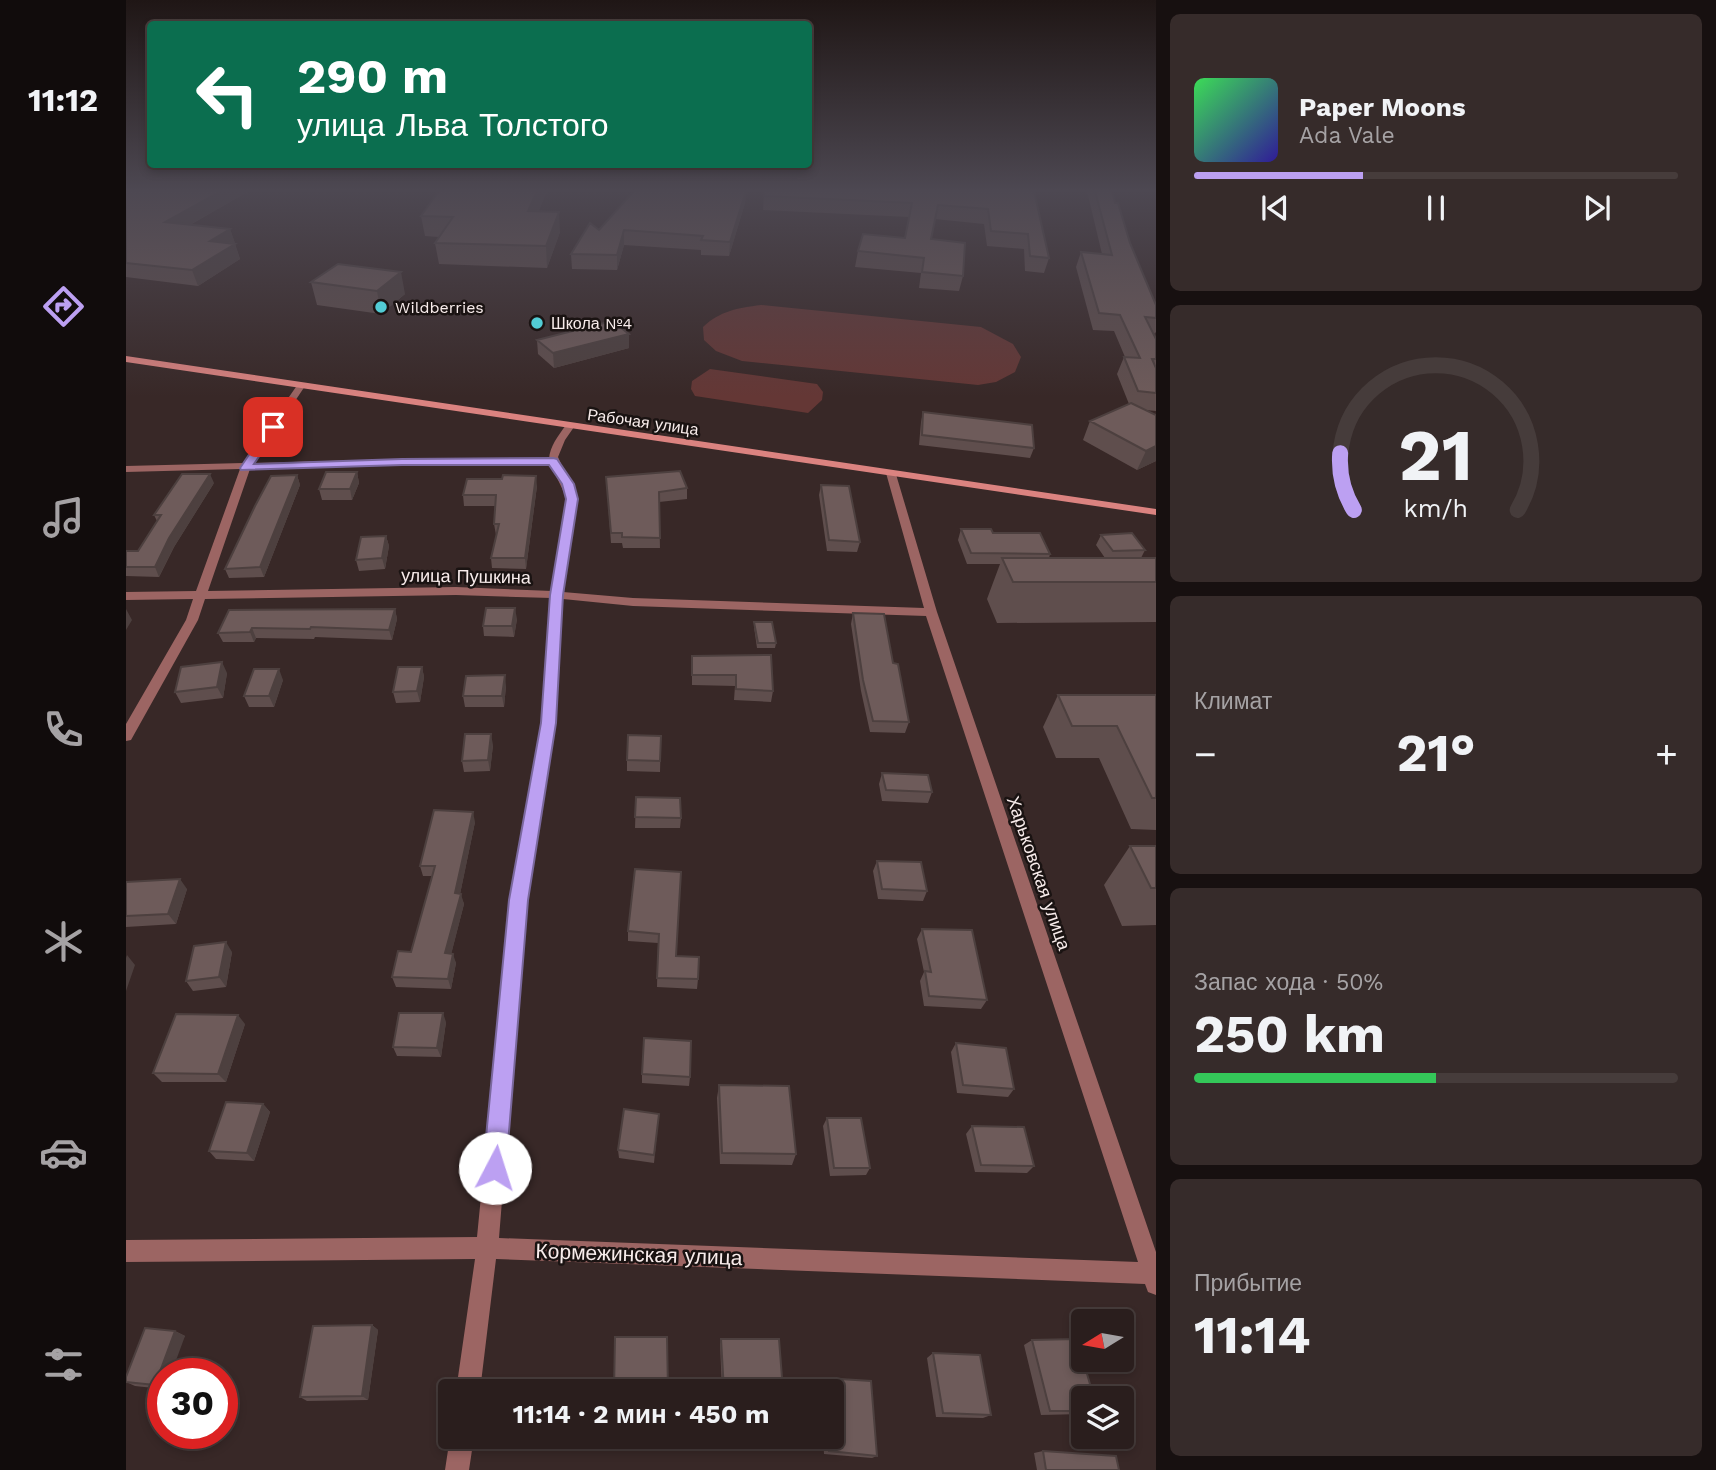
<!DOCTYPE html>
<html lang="ru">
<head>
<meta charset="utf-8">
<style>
  body { margin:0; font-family:"Work Sans",sans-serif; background:#362b2a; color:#f1f3f6; height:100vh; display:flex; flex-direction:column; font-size:26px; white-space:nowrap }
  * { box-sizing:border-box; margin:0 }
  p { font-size:23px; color:#a5a2a4 }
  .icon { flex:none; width:38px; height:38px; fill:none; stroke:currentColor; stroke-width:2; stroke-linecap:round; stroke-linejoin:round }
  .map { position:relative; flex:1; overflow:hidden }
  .details { display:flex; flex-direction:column; gap:14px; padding:14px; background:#171010; width:560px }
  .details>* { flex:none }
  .guide { position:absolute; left:21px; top:21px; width:665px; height:147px; border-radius:7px; box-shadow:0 4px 10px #0003,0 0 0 2px #463c3b; background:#0b6e4f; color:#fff; overflow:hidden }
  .needle { width:46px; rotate:259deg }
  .controls { position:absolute; left:945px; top:1309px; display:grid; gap:14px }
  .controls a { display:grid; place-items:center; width:63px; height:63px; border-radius:7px; background:#2a1e1d; box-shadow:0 4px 10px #0003,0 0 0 2px #463c3b; font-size:35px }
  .speed { position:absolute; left:21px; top:1358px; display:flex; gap:14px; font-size:35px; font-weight:700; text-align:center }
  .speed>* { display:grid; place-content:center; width:91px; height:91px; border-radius:50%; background:#2a1e1d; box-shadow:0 4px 10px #0003,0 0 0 2px #463c3b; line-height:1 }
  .speed .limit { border:10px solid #d22; background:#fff; color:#111 }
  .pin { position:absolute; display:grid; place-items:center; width:60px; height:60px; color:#fff; margin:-30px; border-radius:14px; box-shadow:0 4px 10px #0006 }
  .me { position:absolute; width:77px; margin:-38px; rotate:5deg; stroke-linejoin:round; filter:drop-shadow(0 0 5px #0008) }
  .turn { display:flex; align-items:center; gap:24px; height:147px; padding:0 35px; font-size:32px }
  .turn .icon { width:91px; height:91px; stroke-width:2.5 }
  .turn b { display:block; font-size:49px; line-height:60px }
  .big { font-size:52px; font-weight:700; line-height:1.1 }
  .details .tile { flex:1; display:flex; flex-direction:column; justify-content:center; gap:10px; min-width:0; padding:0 24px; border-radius:10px; background:#362b2a }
  .details .dial { align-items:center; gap:0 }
  .dial svg { height:182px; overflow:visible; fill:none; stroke:#463c3b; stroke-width:7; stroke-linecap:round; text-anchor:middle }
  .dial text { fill:#f1f3f6; stroke:none }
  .song { display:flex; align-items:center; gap:21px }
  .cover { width:84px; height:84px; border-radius:10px; background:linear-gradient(135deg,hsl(130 70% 55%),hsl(250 70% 35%)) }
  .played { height:7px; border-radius:4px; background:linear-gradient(90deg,#bca0f2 35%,#463c3b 35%) }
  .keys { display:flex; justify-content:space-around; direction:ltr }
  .heat { display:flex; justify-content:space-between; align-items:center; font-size:38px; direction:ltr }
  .charge { height:10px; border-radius:5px; background:linear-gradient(90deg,#34c759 50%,#463c3b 0) }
  .trip { position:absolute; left:312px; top:1379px; width:406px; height:70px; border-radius:7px; background:#2a1e1d; box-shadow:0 4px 10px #0003,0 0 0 2px #463c3b; font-weight:700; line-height:70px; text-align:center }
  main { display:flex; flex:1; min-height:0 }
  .tab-bar { display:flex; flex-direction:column; width:126px; justify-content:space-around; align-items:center; background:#110c0c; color:#a5a2a4 }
  .tab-bar .icon { width:49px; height:49px }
  .tab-bar .active { color:#bca0f2 }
  .tab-bar b { font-size:32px; color:#f1f3f6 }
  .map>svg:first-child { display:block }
  .green { fill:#643735 }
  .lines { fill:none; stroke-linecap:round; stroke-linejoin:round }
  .street { fill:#9c6563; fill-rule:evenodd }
  .secondary { fill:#db8380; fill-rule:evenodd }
  .wall { fill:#5f4e4d }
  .shaded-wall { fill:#4d403f }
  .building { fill:#6e5b5a; stroke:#4d403f; stroke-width:2 }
  .route { fill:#bca0f2; stroke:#7a689d; stroke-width:2 }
  .poi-dot { fill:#52ccd5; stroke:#1a1312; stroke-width:2.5 }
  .labels { text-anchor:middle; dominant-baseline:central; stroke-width:5; stroke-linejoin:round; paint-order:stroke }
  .far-poi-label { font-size:16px; fill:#f8eceb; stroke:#1a1312; text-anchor:start }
  .far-street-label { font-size:16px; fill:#f8eceb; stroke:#1a1312 }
  .street-label { font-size:18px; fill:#f8eceb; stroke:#1a1312 }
  .near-street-label { font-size:21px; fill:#f8eceb; stroke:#1a1312 }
</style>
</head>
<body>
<main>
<nav class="tab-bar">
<b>11:12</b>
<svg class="icon active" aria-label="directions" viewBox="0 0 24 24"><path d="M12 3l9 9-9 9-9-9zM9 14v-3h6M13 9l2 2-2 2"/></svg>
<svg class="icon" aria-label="music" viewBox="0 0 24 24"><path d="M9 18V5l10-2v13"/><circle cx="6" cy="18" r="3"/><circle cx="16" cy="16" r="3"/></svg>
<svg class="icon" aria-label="phone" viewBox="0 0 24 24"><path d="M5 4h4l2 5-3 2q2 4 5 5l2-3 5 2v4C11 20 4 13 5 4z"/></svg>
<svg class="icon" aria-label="climate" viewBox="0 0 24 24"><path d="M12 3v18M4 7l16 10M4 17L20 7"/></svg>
<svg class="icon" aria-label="car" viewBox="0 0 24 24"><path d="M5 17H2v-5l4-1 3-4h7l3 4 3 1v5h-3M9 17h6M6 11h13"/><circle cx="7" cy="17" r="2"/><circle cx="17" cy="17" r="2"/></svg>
<svg class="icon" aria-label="filters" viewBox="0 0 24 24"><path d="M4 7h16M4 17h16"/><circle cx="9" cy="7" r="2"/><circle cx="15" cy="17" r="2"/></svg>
</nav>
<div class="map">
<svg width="1030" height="1470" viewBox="0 0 1030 1470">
  <rect width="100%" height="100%" fill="#382827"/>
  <path class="green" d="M635,305L855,327L887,344L895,357L889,372L870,382L852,385L616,361L590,351L578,340L577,327C594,311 611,308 635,305Z
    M584,369L691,384L697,392L696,400L682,413L569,396L565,389L566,381Z"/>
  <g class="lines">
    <path class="street" d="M172,384L179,386L128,463L276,459H423C424,446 432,436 440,425H446L448,427L439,440L432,457L451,499L437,592L507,598L798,608L760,473L769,471L811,612L1030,1252V1295L1022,1292L1019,1284L370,1259L354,1391H330L349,1259L0,1262V1240L351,1237L384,900L416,723L425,598L330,595L79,599L72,620L5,740L0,741V724L60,620L67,599L0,600V592L70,591L114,469L0,472V466L117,463ZM276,465H425L441,499L426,591L330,587L82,591L124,469ZM437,599L507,606L800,616L1012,1262L373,1238L400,900L430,723Z
      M324,1437H348L343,1470H319Z"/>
    <path class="secondary" d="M0,356L1030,509V515L0,362Z"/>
  </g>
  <path class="wall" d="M0,191H123L64,225L104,229L114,259L72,286L0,277Z
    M313,191H421L412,212L434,232L421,268L313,264L309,243L313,237L299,236L295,216Z
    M620,191L619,203L603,256L575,255V250L498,245L491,270L446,269L445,254L473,230Z
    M638,191H908L923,258L918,273L899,271L898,249L861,246L858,224L809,219L805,239L837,276L833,291L793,288L795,273L729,267L732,251L779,238L783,217L637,210Z
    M959,191H986L989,203L1004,243L1030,305V332L1028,334L1030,339V411L1019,410L1030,461L1011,470L957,440L964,421L1003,404L991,374L998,357H999L988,331L967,330L950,267L955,252L976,254L961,191Z
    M185,282L279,294L255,314L191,305Z
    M503,334V348L428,368L412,354L411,340Z
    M797,412L908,448L904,458L793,445L795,422Z
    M231,472L233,483L226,500H196L193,489Z
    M171,475L174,485L138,577L103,578L99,569Z
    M480,477L561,488V499L533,502L534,548H497L496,543H485Z
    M376,479L411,486L400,569L366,568L365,558L370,535L368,524L369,506H338L337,495Z
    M88,483L48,547L33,577L0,576V551H12L31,521L28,515Z
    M695,485L734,542L731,552L701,551L693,495Z
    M835,529L867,533L924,554L923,558H979L970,545L975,535L1019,550L1015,558H1030V622L871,623L861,599L874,564H841L832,540Z
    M260,536L263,546L259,569L233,571L230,560Z
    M269,609L271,619L266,640L189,637L188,639L130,638L128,642H97L92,633Z
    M727,613L767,663L783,722L779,733L744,732L735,691L725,624Z
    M391,619L388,637L358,636L357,626Z
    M628,622L650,643L649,648H631L628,627Z
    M566,656L647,691L645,702L608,700L609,686L566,685Z
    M296,667L298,677L294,702L270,703L267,692Z
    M101,673L97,698L55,703L49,692Z
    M157,680L148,707H123L118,696Z
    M380,686L378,707H339L337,696Z
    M932,695H1030V830L1005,829L973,758H930L917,727Z
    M535,736L534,772L501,771V760Z
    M367,745L364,771L338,772L336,761Z
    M756,773L806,792L802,803L756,801L753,784Z
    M510,797L555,818L554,828H509Z
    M349,822L334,894L338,904L325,954L330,963L325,989L270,987L266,977L285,952L306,876H297L294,866Z
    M1004,846H1030V925L996,926L978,885Z
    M751,861L801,891L797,901L752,899L747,871Z
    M509,869L550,956L572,979L571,989L531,987L532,943L502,941V931Z
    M0,882L61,889L50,924L0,927Z
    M796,929L861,1000L855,1009L798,1006L794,981L798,972L791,939Z
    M106,952L100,987L67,991L60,981Z
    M320,1022L315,1057L271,1056L267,1047Z
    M119,1024L100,1082H36L27,1073Z
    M830,1043L888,1089L882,1097L831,1093L825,1052Z
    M516,1074L564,1077L563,1086L516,1083Z
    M593,1085L670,1154L666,1165L594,1164L591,1098Z
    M137,1104L144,1112L128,1161L90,1159L83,1151Z
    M701,1118L744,1168L740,1175L704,1176L697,1126Z
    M532,1122L528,1163L493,1158L492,1150Z
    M846,1126L908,1166L901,1173L849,1172L840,1134Z
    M246,1325L252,1330L242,1400L181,1401L174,1397Z
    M49,1331L59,1336L37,1374V1389L9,1386L0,1382Z
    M595,1339L657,1391H596L594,1344Z
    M906,1340L957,1398V1414L915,1415L898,1345Z
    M807,1353L865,1415L857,1418L810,1417L801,1358Z
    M698,1378L751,1456L746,1458L698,1454L697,1437H705V1391H694V1382Z
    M917,1451L993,1470H911L908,1453Z"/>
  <path class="shaded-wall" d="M95,191H123L44,236L39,222Z
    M411,191H421L404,232L402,211Z
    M620,191L619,203L603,256L604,242Z
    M433,212L434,232L421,268L420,246Z
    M104,229L109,243L84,241Z
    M498,230V245L491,270V255Z
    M109,244L114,259L72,286L66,270Z
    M275,272L279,294L255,314L251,291Z
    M503,334V348L428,368L427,353Z
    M1030,446V461L1011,470L1020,451Z
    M231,472L233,483L226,500L224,489Z
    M84,474L88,483L48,547L33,577L29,567L43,538Z
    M171,475L174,485L138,577L134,567Z
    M410,476L411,486L400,569L399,558Z
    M260,536L263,546L259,569L256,558Z
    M389,608L391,619L388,637L386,626Z
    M0,609L6,620L0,630Z
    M269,609L271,619L266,640L263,630Z
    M126,628L130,638L128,642L124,632Z
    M96,662L101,673L97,698L91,687Z
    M296,667L298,677L294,702L291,691Z
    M153,669L157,680L148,707L143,696Z
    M379,675L380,686L378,707L376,696Z
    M365,734L367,745L364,771L362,760Z
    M347,812L349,822L332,904L329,893Z
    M54,879L61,889L50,924L42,914Z
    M335,894L338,904L323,963L319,953Z
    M100,942L106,952L100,987L93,977Z
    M327,954L330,963L325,989L322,979Z
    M1,955L9,965L0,991V958Z
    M317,1013L320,1022L315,1057L311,1048Z
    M112,1015L119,1024L100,1082L92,1074Z
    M137,1104L144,1112L128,1161L121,1153Z
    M246,1325L252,1330L242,1400L236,1396Z
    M49,1331L59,1336L45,1374H37V1388L29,1385Z"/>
  <path class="building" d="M0,191H95L39,222L104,229L84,241L109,244L66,270L0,263Z
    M313,191H411L402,211L433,212L420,246L309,243L327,217L295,216Z
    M508,191H620L604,242L575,240L577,236L498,230L491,255L445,254L464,223L473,230Z
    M638,191H908L923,258L904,256L902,234L865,231L862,209L812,205L805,239L839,243L837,276L796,272L798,258L732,251L737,234L779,238L786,203L638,196Z
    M969,191H986L989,203H992L1004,243L1030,305V318L1019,317L1030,339V359H1026L1030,368V393L1012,391L998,357L1014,358L994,315L973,313L955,252L986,255Z
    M212,264L275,272L251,291L185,282Z
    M486,321L503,334L427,353L411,340Z
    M1005,403L1030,415V446L1020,451L964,421Z
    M797,412L906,425L908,448L796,435Z
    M554,471L561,488L533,492L534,538L496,537V533H485L480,477Z
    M200,472H231L224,489H193Z
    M56,474H84L43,538L29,567H0V551H12L35,515H28Z
    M171,475L134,567L99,569L129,506L145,476Z
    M377,475L410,476L399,558H365L373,524H368L370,495H337L341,479H376Z
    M695,485L723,486L734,542L703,540Z
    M835,529H865L867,533H914L924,554L845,553Z
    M1006,533L1019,550L987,551L975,535Z
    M260,536L256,558L230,560L235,537Z
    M876,558H1030V582H887Z
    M360,608H389L386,626H357Z
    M269,609L263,630L185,627L184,629L126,628L124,632L92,633L103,610Z
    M727,613L758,614L767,663L772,664L783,722L747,721L737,680Z
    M628,622H646L650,643H632Z
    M645,655L647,691L610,689V675H566V656Z
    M96,662L91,687L49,692L55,667Z
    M272,667H296L291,691L267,692Z
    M128,669H153L143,696H118Z
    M379,675L376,696H337L340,676Z
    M932,695H1030V798H1026L991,726H946Z
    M339,734H365L362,760L336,761Z
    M502,735L535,736L534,761L501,760Z
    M756,773L802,775L806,792L760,790Z
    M510,797L554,798L555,818L509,817Z
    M308,810L347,812L329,893L335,894L319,953L327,954L322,979L266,977L272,951L285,952L309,866H294Z
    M1004,846H1030V888H1025Z
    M751,861L795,862L801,891L756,889Z
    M509,869L555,872L550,956L573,957L572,979L531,978L533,934L502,931Z
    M54,879L42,914L0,916V882Z
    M796,929L846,930L861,1000L803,996L799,971L805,972Z
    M100,942L93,977L60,981L68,946Z
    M273,1013H317L311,1048L267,1047Z
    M50,1014L112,1015L92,1074L27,1073Z
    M518,1038L565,1041L564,1077L516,1074Z
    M830,1043L880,1048L888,1089L837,1085Z
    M593,1085L663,1086L670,1154L596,1153Z
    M100,1102L137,1104L121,1153L83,1151Z
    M498,1109L533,1114L528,1155L492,1150Z
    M701,1118H735L744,1168H708Z
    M846,1126L898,1127L908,1166L855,1165Z
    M246,1325L236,1396L174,1397L187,1326Z
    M19,1328L49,1331L29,1385L0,1382V1377Z
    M489,1337H541L542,1391H488Z
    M595,1339H653L657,1391H598Z
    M951,1339L968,1398H957V1411H924L906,1340Z
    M807,1353L854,1355L865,1415L817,1413Z
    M698,1378L745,1381L751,1456L703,1451L702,1437H705V1391H698Z
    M917,1451L990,1456L993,1470H920Z"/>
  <linearGradient id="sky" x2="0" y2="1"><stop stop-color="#1f1615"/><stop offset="0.48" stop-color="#4d4852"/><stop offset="1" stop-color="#4d4852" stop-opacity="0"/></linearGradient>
  <rect width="1030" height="397" fill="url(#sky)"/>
  <path class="route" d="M147,424L153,427L128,464L276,459L427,458L431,459L448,484L452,499L437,595L430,723L402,900L380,1168L377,1176L369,1179L360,1176L357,1168L383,900L415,723L424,595L440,499L436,484L423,465H276L115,470L114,468L143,425Z"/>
  <g class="poi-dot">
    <circle cx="255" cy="307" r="7"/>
    <circle cx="411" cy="323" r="7"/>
  </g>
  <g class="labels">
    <g class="far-poi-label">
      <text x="269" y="307">Wildberries</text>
      <text x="425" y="323">Школа №4</text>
    </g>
    <g class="far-street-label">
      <text transform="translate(517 422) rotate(8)">Рабочая улица</text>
    </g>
    <g class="street-label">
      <text transform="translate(340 576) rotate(1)">улица Пушкина</text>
      <text transform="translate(913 873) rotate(71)">Харьковская улица</text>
    </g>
    <g class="near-street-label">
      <text transform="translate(513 1254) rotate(2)">Кормежинская улица</text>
    </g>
  </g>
</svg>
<div class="controls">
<a><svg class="needle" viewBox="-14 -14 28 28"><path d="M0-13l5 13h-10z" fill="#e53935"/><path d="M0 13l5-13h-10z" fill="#a5a2a4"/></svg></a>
<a><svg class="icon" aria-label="layers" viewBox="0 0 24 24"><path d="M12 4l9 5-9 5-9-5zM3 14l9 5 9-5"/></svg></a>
</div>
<div class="speed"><div class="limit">30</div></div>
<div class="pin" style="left:147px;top:427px;background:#d93025"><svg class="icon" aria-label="arrive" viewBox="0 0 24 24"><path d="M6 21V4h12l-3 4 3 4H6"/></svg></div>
<svg class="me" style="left:369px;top:1168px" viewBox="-20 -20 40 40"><circle r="19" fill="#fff"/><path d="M0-13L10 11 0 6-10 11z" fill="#bca0f2"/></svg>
<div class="trip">11:14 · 2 мин · 450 m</div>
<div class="guide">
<div class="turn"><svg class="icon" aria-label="left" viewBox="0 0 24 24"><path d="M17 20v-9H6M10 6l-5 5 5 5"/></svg><div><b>290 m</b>улица Льва Толстого</div></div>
</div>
</div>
<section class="details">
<div class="tile">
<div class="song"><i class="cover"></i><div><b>Paper Moons</b><p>Ada Vale</p></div></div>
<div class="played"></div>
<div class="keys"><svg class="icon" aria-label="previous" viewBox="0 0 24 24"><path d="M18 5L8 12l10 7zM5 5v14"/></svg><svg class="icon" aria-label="pause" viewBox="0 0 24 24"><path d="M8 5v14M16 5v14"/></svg><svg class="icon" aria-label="next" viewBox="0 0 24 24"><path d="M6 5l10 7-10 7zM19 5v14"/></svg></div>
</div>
<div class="tile dial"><svg viewBox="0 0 100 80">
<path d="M14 69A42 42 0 1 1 86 69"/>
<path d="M14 69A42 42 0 0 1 8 44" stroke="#bca0f2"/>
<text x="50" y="56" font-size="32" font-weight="700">21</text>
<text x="50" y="72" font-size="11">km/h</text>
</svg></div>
<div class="tile"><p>Климат</p>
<div class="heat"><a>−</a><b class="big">21°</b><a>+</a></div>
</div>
<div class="tile"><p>Запас хода · 50%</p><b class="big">250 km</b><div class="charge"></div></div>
<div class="tile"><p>Прибытие</p><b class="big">11:14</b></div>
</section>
</main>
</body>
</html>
